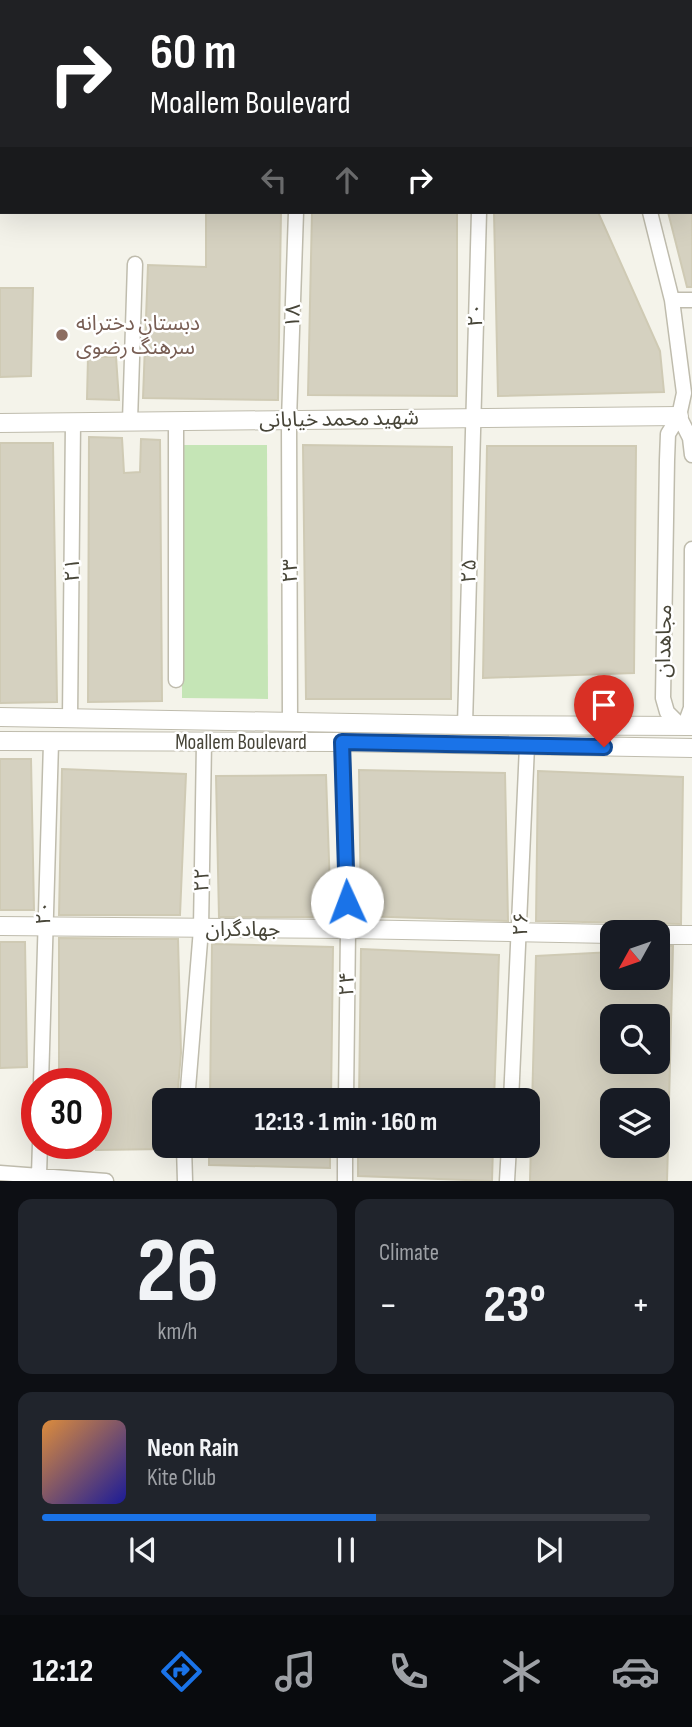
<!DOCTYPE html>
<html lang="en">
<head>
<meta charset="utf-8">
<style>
  body { margin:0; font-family:"Sofia Sans Condensed","Noto Sans Arabic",sans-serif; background:#20242c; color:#f1f3f6; height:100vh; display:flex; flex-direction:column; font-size:26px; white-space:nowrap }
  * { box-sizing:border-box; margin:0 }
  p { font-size:23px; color:#9ea1a6 }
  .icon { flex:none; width:38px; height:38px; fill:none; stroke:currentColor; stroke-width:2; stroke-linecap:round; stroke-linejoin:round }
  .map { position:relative; height:1181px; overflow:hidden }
  .details { display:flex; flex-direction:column; gap:18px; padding:18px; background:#0d0f14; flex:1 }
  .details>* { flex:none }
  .banner { position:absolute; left:0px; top:0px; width:693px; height:214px; box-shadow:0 7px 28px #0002; background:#202124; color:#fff; overflow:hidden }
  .needle { width:46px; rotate:230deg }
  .fabs { position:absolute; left:600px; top:920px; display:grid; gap:14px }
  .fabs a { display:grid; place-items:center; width:70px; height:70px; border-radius:14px; background:#171b24; box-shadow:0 7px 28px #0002; font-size:35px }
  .speed { position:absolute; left:21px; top:1068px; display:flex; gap:14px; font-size:35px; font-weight:700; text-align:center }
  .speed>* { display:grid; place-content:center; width:91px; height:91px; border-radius:50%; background:#171b24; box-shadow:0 7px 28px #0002; line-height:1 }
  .speed .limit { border:10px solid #d22; background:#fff; color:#111 }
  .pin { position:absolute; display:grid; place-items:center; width:60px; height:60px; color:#fff; margin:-72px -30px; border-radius:50% 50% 50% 0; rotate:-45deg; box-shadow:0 0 7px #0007 }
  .pin .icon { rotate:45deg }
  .me { position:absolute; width:77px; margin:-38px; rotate:358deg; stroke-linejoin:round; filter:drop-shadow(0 0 5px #0008) }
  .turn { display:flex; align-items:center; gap:24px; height:147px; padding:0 35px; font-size:32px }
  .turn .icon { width:91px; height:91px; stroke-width:2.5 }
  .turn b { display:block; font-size:49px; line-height:60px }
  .lanes { display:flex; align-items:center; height:66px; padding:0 35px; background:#0003; justify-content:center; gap:35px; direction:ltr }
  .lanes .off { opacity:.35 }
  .big { font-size:52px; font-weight:700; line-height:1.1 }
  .details .tile { flex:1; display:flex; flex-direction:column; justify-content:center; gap:10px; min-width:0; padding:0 24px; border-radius:14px; background:#20242c }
  .details .dial { align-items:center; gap:0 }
  .dial b { font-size:91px; line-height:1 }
  .song { display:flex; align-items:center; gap:21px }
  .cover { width:84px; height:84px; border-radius:10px; background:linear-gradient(135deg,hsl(30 70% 55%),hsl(240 70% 35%)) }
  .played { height:7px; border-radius:4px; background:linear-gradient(90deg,#1a73e8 55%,#363941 55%) }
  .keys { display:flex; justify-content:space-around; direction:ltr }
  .heat { display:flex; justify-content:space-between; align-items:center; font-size:38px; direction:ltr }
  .details .tiles { flex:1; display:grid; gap:18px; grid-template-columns:1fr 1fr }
  .tile:last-child { grid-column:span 2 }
  .trip { position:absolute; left:152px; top:1088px; width:388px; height:70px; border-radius:14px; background:#171b24; box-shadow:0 7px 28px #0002; font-weight:700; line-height:70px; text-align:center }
  .dock { display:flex; height:112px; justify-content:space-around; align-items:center; background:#090b0e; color:#9ea1a6 }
  .dock .icon { width:49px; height:49px }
  .dock .selected { color:#1a73e8 }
  .dock b { font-size:32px; color:#f1f3f6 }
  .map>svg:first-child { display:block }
  .green { fill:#c5e5b6 }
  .building { fill:#d5d1c0; stroke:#cfcab4; stroke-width:2; fill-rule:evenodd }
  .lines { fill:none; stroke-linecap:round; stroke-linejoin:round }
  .minor-casing { stroke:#bfbcad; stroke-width:17 }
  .tertiary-casing { stroke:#bfbcad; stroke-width:20 }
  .minor { stroke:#fff; stroke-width:14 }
  .tertiary { stroke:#fff; stroke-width:18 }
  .route-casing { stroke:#114b97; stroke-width:18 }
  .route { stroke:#1a73e8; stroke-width:12 }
  .education-dot { fill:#8d6e63; stroke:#fff; stroke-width:2.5 }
  .labels { text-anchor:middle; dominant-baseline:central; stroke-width:5; stroke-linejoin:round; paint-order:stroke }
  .street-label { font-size:21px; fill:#474538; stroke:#fff }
  .education-label { font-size:21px; fill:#785e54; stroke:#fff; text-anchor:start }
</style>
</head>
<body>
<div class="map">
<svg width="692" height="1181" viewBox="0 0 692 1181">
  <rect width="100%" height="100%" fill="#f4f3ea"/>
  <path class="green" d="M182,445H267L268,699L182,698Z"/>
  <path class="building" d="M206,212H281L278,400L143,398L148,265L206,267Z
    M312,212H457V396L308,395Z
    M494,212H598L660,351L664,392L498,396Z
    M668,212H692V287H687Z
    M0,288H33L31,376L0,377Z
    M88,357H116L119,400L87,399Z
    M89,437L122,438L124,473L140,472L141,439L160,440L162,701L88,702Z
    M0,443H53L57,702L0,703Z
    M303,445L452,447L451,699H306Z
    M487,446H636L634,673L483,678Z
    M0,759H31L34,910H0Z
    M62,769L186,774L180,915H59Z
    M359,770L505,773L508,921L361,916Z
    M538,771L683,777L681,924L536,921Z
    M326,775L331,917H219L216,776Z
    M59,938L178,939L181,1053L177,1101H164V1149L96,1150V1083H59Z
    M0,942H25L27,1067L0,1068Z
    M212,944L333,947L331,1101H210Z
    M658,946H673L669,1101H612V1146H668L667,1181H530L536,956L612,952V978H658ZM612,1017H658V1062H612Z
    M361,949L499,955L494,1101H359Z
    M209,1146H330V1168L209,1165Z
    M358,1146H493L492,1181L358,1176Z"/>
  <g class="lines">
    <g class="minor-casing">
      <path id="minor" d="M15,0V2
        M354,0L355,2
        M505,0L506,2
        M590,0L591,2
        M140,2V0
        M270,2V0
        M620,2L621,0
        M0,113H2
        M691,125H692
        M650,212L672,300L684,393L679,416L668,434L667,460L663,698L667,712L681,726
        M672,300H692
        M679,416L690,438L692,455
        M130,421L135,264
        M176,680V421
        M70,718L73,422
        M290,722L289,420L296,212
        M465,725L479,212
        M681,726L687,719L691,708L692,549
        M342,742L348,929L346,1101
        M41,1083L51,743
        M187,1101L201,929L204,742
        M511,1101L527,746
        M184,1146L185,1181
        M0,1173L106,1181
        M39,1175L40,1143
        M345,1181V1146
        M507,1181L509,1146"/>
    </g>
    <g class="tertiary-casing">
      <path id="tertiary" d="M0,423L679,416
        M0,717L465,725L692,726
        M0,741L342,742L692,748
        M0,926L348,929L612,934
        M658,935H692"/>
    </g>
    <use href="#minor" class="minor"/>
    <use href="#tertiary" class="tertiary"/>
  </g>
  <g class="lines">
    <g class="route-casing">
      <path id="route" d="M347,902L342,742L604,747"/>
    </g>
    <use href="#route" class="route"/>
  </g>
  <circle class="education-dot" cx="62" cy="335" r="7"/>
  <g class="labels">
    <g class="street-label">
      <text transform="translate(476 315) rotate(-88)">۲۰</text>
      <text transform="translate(293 316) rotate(-88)">۱۸</text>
      <text transform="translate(339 419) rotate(-1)">شهید محمد خیابانی</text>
      <text transform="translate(72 570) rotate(-90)">۲۱</text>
      <text transform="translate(290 571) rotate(-90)">۲۳</text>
      <text transform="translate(469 571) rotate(-89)">۲۵</text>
      <text transform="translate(664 641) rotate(-89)">مجاهدان</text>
      <text x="241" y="742">Moallem Boulevard</text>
      <text transform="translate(202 880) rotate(-89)">۲۲</text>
      <text transform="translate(44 913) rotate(-88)">۲۰</text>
      <text transform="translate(521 924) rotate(-88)">۲۶</text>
      <text x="243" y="929">جهادگران</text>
      <text transform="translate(347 984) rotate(-89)">۲۴</text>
    </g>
    <g class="education-label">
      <text x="76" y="323">دبستان دخترانه<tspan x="76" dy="24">سرهنگ رضوی</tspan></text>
    </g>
  </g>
</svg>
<div class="fabs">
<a><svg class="needle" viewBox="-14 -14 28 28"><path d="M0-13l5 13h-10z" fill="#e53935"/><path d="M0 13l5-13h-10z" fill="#9ea1a6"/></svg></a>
<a><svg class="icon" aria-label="search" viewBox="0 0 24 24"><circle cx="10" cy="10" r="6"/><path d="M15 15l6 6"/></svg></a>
<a><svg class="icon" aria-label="layers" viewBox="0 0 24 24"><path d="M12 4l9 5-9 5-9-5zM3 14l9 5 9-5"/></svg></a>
</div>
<div class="speed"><div class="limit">30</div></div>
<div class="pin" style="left:604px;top:747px;background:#d93025"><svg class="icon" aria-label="arrive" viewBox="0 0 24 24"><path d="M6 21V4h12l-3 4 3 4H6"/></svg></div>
<svg class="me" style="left:347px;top:902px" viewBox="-20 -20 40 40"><circle r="19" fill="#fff"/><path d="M0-13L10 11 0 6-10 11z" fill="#1a73e8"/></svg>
<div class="trip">12:13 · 1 min · 160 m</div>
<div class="banner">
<div class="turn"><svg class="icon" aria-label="right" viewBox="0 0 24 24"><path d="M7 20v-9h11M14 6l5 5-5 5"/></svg><div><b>60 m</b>Moallem Boulevard</div></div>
<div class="lanes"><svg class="icon off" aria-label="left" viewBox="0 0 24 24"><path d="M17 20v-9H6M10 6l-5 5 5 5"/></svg><svg class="icon off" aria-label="ahead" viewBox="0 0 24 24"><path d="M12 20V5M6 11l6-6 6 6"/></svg><svg class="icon" aria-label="right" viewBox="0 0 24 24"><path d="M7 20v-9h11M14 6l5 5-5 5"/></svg></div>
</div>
</div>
<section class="details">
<div class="tiles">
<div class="tile dial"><b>26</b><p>km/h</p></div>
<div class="tile"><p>Climate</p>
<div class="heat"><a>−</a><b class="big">23°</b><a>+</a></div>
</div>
<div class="tile">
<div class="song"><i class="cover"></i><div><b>Neon Rain</b><p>Kite Club</p></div></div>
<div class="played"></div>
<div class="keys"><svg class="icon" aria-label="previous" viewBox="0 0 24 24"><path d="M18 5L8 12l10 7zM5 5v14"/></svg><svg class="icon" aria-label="pause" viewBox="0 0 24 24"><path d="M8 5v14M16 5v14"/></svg><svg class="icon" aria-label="next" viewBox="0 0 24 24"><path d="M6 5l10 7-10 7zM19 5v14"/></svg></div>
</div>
</div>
</section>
<nav class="dock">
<b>12:12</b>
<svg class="icon selected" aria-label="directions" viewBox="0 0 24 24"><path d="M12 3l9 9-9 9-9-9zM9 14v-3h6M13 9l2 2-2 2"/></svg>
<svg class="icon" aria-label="music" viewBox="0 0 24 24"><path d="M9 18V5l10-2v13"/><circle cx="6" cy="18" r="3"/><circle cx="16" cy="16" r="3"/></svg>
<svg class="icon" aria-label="phone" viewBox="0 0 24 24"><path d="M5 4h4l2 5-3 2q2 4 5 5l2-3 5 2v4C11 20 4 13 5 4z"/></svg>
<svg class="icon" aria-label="climate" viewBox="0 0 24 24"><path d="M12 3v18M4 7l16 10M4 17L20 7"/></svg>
<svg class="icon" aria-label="car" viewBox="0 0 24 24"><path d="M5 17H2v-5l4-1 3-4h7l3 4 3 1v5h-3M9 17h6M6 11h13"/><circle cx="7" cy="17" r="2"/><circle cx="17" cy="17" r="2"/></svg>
</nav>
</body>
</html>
